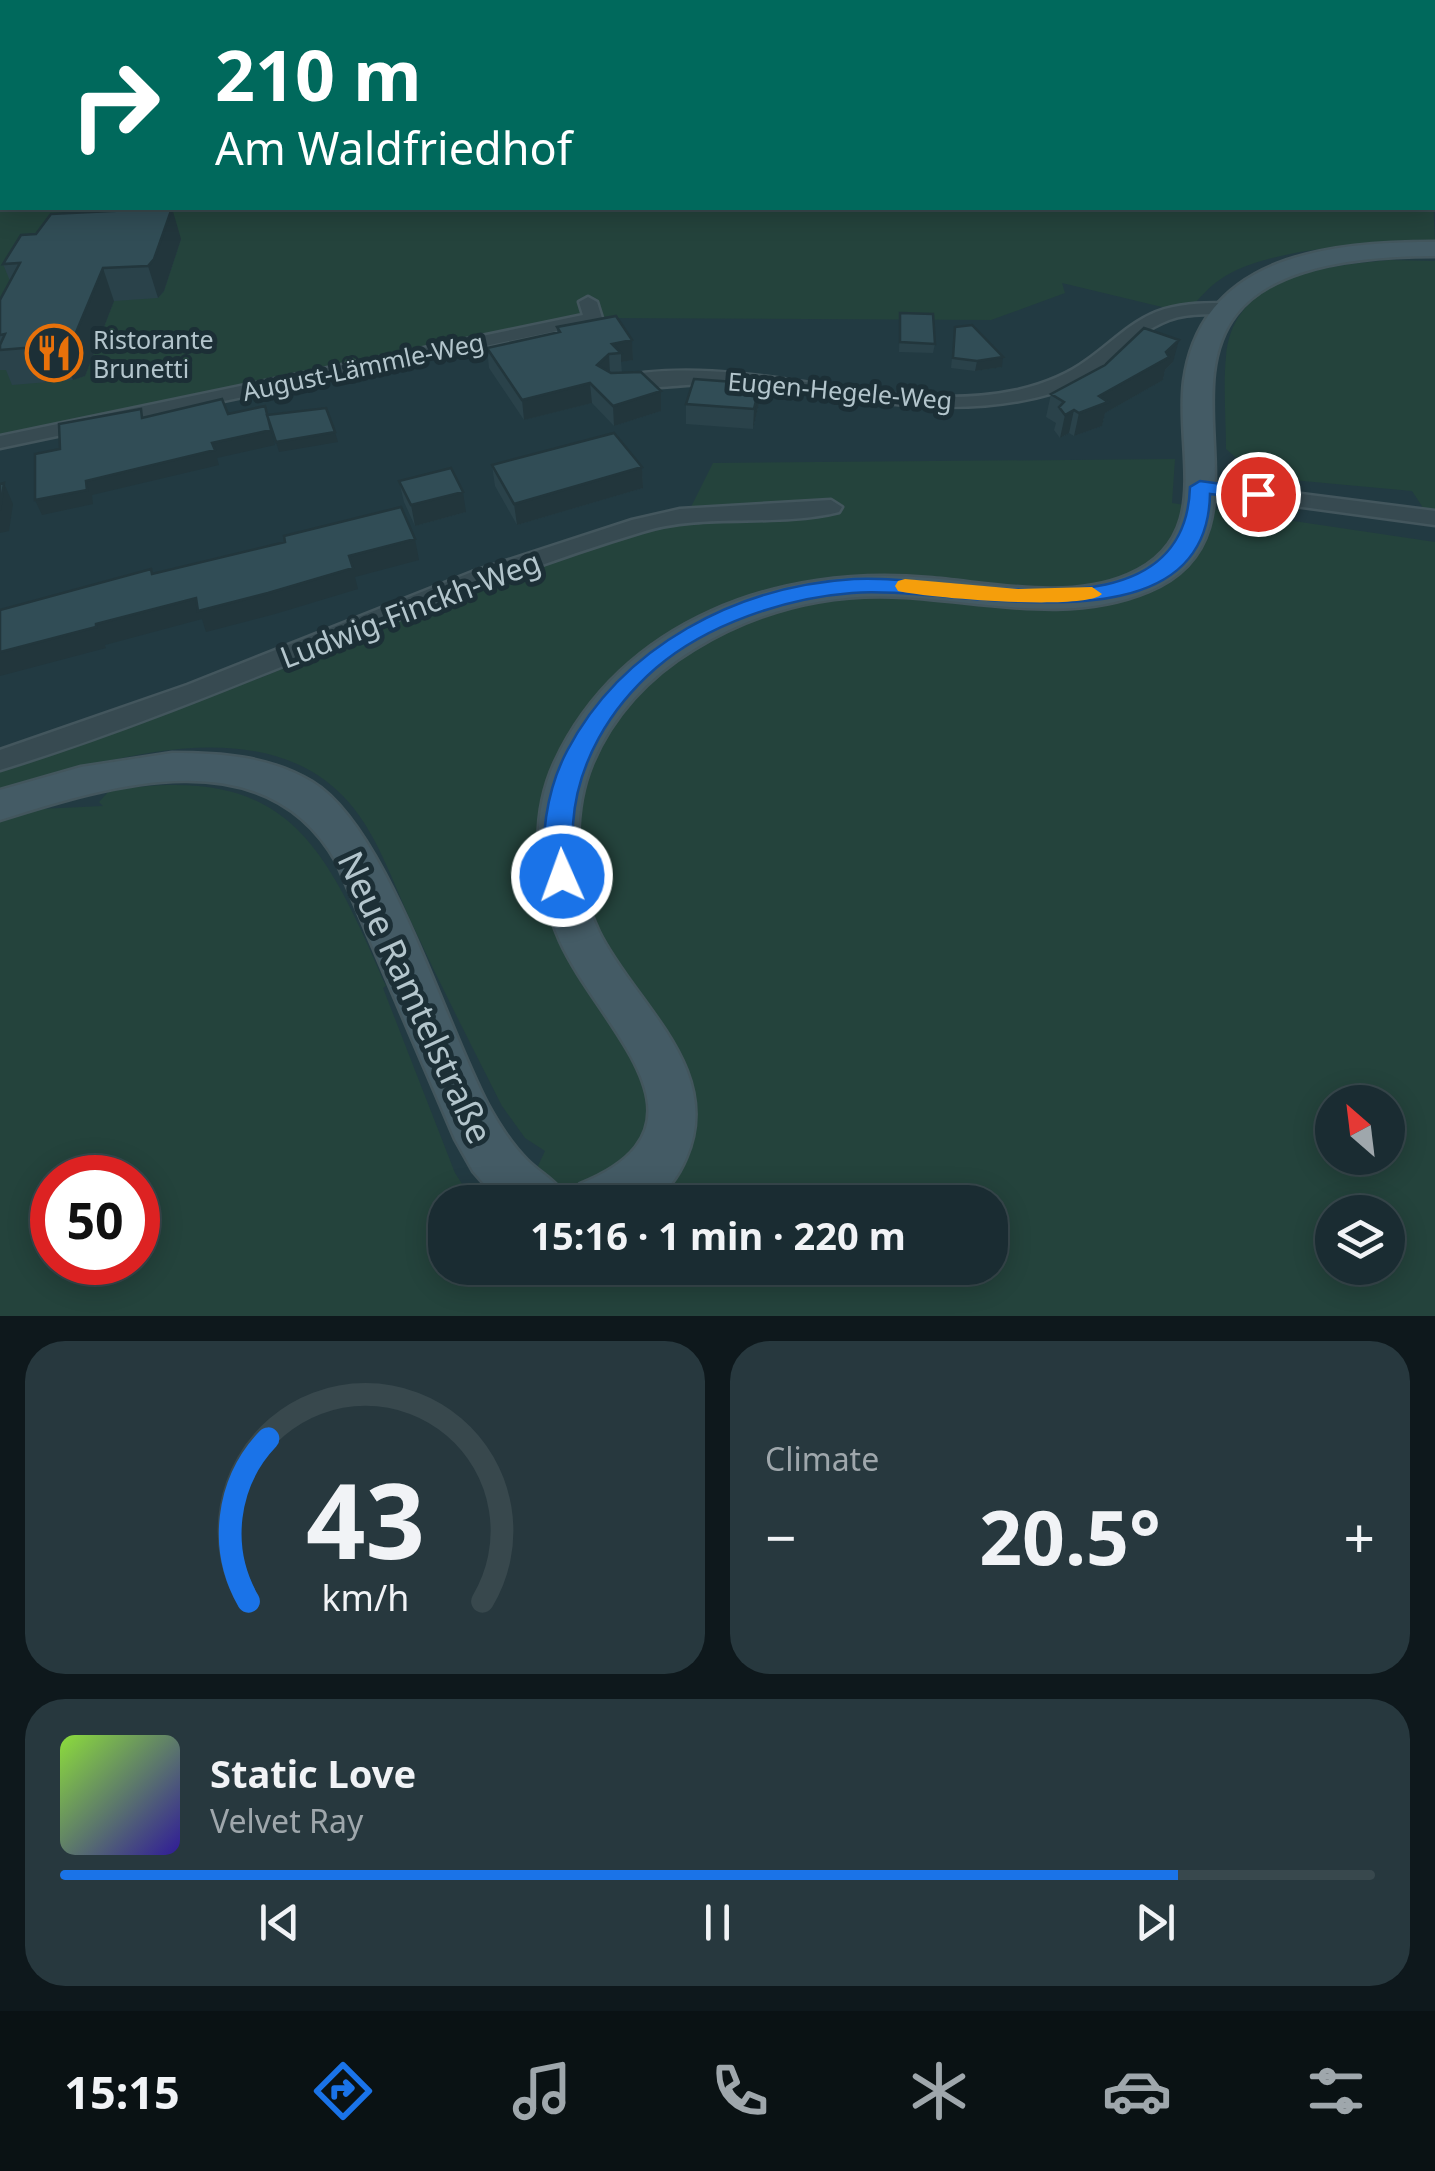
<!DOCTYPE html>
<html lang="en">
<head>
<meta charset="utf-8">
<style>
  body { margin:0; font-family:"Noto Sans",sans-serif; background:#27383e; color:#f1f3f6; height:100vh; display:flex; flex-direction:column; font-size:38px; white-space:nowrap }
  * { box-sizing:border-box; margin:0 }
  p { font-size:32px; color:#9fa7ac }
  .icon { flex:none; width:55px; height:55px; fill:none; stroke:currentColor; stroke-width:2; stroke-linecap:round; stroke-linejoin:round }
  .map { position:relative; height:1316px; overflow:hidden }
  .sheet { display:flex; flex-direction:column; gap:25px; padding:25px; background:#0e181c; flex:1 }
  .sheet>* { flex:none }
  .top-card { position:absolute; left:0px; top:0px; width:1435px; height:210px; box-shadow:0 5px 25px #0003,0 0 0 2px #38484d; background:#00695c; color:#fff; overflow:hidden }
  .needle { width:65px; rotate:332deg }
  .fabs { position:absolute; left:1315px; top:1085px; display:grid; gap:20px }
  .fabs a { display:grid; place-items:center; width:90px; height:90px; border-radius:50%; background:#1a2c32; box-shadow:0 5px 25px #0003,0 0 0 2px #38484d; font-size:50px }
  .speed { position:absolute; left:30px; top:1155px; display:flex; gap:20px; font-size:50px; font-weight:700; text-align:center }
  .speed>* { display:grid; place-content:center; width:130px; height:130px; border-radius:50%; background:#1a2c32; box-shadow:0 5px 25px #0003,0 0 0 2px #38484d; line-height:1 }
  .speed .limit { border:15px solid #d22; background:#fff; color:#111 }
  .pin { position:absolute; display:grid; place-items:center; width:85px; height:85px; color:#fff; margin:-42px; border:5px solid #fff; border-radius:50%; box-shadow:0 2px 10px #0007 }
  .me { position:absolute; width:110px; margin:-55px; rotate:358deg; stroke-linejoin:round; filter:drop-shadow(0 0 8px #0008) }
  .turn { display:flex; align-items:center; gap:35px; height:210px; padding:0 50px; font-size:45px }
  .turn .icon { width:130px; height:130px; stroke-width:2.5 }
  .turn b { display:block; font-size:70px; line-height:85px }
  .big { font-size:75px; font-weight:700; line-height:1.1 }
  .sheet .widget { flex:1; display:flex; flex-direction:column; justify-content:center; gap:15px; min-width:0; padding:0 35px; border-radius:40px; background:#27383e }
  .sheet .dial { align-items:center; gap:0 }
  .dial svg { height:260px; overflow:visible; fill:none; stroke:#38484d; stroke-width:7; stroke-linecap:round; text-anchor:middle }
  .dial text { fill:#f1f3f6; stroke:none }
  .song { display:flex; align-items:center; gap:30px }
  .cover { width:120px; height:120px; border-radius:15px; background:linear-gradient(135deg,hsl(90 70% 55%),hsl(250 70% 35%)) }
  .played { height:10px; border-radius:5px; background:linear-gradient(90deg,#1a73e8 85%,#38484d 85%) }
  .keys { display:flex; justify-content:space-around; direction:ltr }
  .heat { display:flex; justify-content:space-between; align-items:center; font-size:55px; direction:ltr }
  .sheet .tiles { flex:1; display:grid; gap:25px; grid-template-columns:1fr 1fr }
  .widget:last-child { grid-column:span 2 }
  .trip { position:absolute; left:428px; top:1185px; width:580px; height:100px; border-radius:40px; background:#1a2c32; box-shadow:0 5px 25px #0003,0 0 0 2px #38484d; font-weight:700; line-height:100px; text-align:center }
  .menu { display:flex; height:160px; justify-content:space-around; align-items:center; background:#0a1214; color:#9fa7ac }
  .menu .icon { width:70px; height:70px }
  .menu .on { color:#1a73e8 }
  .menu b { font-size:45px; color:#f1f3f6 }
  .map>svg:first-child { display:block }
  .green { fill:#24433c; fill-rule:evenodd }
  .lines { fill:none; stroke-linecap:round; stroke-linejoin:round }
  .street-casing { stroke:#43565d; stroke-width:5 }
  .secondary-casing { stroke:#43565d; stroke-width:5 }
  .street { fill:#374a51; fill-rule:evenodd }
  .secondary { fill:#445b65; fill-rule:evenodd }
  .wall { fill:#2a424a }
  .shaded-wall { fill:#22363c }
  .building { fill:#314d56; stroke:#22363c; stroke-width:2.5 }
  .route { fill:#1a73e8; stroke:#114b97; stroke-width:2.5 }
  .slow { fill:#f59e0b }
  .labels { text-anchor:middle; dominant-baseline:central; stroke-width:10; stroke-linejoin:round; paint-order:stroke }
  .far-poi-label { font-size:25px; fill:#b3c5cc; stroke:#1c2f36; text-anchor:start }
  .far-street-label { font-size:25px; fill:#b3c5cc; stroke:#1c2f36 }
  .street-label { font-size:30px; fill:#b3c5cc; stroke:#1c2f36 }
  .near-street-label { font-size:35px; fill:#b3c5cc; stroke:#1c2f36 }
</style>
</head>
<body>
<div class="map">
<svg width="1435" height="1316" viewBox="0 0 1435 1316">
  <rect width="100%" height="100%" fill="#223a42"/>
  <path class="green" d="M0,128L2,208H1432L1433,198L1435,242C1379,242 1275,247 1227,275C1211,284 1198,299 1187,313L1062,283L1065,293L991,320L593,318L0,442Z
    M1389,260L1435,261V526L1412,491L1258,477L1226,449C1226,419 1223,386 1226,356C1233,276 1324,266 1389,260Z
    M1175,459L1172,503L1435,542V1316H0V820L39,809L103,806L99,802L109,791C287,762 323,841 386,986L383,988L455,1173L474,1202H445V1268H990V1202H521L545,1151L525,1138L502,1106C472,1047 442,988 414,928C393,884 377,830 342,795C256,708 97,761 0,793V770L265,676L490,580L684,521L713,463ZM1332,1102H1388V1158H1332ZM52,1178H138V1262H52ZM1332,1212H1388V1268H1332Z"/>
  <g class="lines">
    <g class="street-casing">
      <path id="street" d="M1432,127H1435V136H1432Z
        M588,297L597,302L602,318L599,322L0,448V436L583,315L579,302Z
        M1223,303L1229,304V312C1209,316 1189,312 1169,320C1125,337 1099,379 1053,393C937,428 820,386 703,384C682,384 617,394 605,383L608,379C744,347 883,419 1018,390C1043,384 1067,375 1087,360C1110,344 1129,323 1156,312C1177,304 1200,303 1223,303Z
        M1200,481L1435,511V525L1192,492L1189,487Z
        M831,500L842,507L839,512C775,528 706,512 642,532C423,598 219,703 0,770V750L187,685L472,572L632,520L680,509Z"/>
    </g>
    <g class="secondary-casing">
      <path id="secondary" d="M0,117H2V129H0Z
        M1432,183H1435V195H1432Z
        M1435,242V256C1048,257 1324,518 1149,591C1071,624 986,602 905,597C830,592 758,610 694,649C649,676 612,716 592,764C571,815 575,882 599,932C634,1003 725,1069 686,1158C678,1177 668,1190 651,1202H573L580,1184C726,1125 599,1028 560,941C536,886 529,818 555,762C621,620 780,564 929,578C991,583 1068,601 1128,575C1215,538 1175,452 1184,381C1201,254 1331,242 1435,242Z
        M172,753C220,753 269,756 312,782C387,827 444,1022 488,1105C499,1125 511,1144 527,1160C543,1176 559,1181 567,1202H500L473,1171L455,1139L337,863C266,736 111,785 0,820V790L81,767Z"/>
    </g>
    <use href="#street" class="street"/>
    <use href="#secondary" class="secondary"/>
  </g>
  <path class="wall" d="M176,0H712L710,2H176Z
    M181,239L164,291L158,298L114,301L85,376L73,380L12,385L6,370H0V300L10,281L3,264Z
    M900,313L935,344L933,353L899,352Z
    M557,327L632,340L633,360L621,362L622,373L661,411L614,426L592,403L524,420L489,368L487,348L557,332Z
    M955,327L1002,367L975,371L951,368Z
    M1173,362L1165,370L1163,380L1105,413L1102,426L1074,436L1069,433L1060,438L1054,430L1056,423L1046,417L1051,394Z
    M760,384L759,403L753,429L686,424V404Z
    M492,465L642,467L643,488L517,525L495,486Z
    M399,481L466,512L415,526L404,502Z"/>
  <path class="shaded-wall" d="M214,0H229V2H180Z
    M172,208L181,239L164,291L158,298L148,266Z
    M103,268L114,301L85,376L73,380L60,345Z
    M632,340L633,360L621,362V353L612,344Z
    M1179,340L1173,362L1165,370L1163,380L1105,413L1102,426L1074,436L1079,413L1099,396L1166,352Z
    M609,354L610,374L597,365Z
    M1003,357L1002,367L975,371L977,361Z
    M590,383L592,403L524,420L522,400Z
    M760,384L759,403L753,429L754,409Z
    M661,391V411L614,426L613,406Z
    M1074,410L1069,433L1060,438L1065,415Z
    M271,430L275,445L217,458L219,465L92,495L93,504L42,515L35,500L86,481L212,443Z
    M335,432L338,442L279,452L276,442Z
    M642,467L643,488L517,525L514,504Z
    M4,483L13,504L9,531L0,533V510Z
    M463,492L466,512L415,526L411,505Z
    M415,539L419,560L355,577L358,589L275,614L206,632L202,619L105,645L106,648L0,676V652L96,624Z"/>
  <path class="building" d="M176,0H214L176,2Z
    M228,0H389L340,2H226Z
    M478,0H699L697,2H498Z
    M1077,0H1435V57L1433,67L1435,69V75L1432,79V2H1076Z
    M172,208L154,259L148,266L103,268L72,342L60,345L0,350V345L5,334L0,335V300L20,263L3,264L21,235L36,234L51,214Z
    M900,313L933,314L935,344L900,342Z
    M616,316L632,340L612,344L621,353L609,354L597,365L611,373L641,372L661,391L613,406L590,383L522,400L487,348L560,332L557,327Z
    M972,325L1003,357L977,361L953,358L955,327Z
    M1144,328L1179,340L1166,352L1169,357L1099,396L1108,402L1079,413L1074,410L1065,415L1059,407L1064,402L1051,394L1105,365Z
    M694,379L760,384L754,409L686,404Z
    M222,399L228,414L265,406L271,430L212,443L215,450L86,481L87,490L35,500V454L60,449L59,424L141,409L142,418Z
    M326,408L335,432L276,442L267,415Z
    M614,433L642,467L514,504L492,465Z
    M451,468L463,492L411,505L399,481Z
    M4,483L0,510V484Z
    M401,507L415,539L349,556L353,568L268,593L198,611L196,598L96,624V627L0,652V610L151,569L152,574L285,542L284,536Z"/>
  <path class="route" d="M1200,481L1258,489L1268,494L1258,500L1210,494C1207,659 950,584 852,593C786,598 707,624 656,668C610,708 577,763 573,824C573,840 577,872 571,884L562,887L553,884C534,848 549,785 567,751C622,646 737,586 854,579C954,573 1185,645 1190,487Z"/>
  <path class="slow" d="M905,579L1018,589L1092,587L1102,594C1086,611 927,598 898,591L895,586L898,581Z"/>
  <defs>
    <g id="restaurant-ring" transform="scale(2.875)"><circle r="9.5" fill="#1c2f36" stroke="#e8710a" stroke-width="1.5"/><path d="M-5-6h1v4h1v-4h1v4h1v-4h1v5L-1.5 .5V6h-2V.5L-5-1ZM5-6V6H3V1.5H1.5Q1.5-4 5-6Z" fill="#e8710a"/></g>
  </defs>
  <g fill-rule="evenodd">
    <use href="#restaurant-ring" x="54" y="353"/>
  </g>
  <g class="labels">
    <g class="far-poi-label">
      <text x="93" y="339">Ristorante<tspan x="93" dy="29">Brunetti</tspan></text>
    </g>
    <g class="far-street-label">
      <text transform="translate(363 366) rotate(-12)">August-Lämmle-Weg</text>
      <text transform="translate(840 390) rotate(5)">Eugen-Hegele-Weg</text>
    </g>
    <g class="street-label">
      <text transform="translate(410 609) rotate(-21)">Ludwig-Finckh-Weg</text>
    </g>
    <g class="near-street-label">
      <text transform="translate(416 997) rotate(65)">Neue Ramtelstraße</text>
    </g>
  </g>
</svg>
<div class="fabs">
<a><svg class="needle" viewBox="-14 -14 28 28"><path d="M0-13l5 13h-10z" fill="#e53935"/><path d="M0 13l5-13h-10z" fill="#9fa7ac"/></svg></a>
<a><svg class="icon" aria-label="layers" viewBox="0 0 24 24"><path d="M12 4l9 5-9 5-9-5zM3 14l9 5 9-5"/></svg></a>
</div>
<div class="speed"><div class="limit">50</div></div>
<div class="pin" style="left:1258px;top:494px;background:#d93025"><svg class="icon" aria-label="arrive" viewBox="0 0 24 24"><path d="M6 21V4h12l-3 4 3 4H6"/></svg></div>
<svg class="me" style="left:562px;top:876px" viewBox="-20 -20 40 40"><circle r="17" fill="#1a73e8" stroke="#fff" stroke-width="3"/><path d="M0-11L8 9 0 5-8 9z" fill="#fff"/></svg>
<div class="trip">15:16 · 1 min · 220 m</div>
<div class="top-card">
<div class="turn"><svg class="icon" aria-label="right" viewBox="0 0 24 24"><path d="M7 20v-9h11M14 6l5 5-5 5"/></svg><div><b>210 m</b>Am Waldfriedhof</div></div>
</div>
</div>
<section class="sheet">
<div class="tiles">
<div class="widget dial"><svg viewBox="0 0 100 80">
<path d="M14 69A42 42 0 1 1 86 69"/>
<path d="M14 69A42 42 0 0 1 20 19" stroke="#1a73e8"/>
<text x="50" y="56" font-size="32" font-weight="700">43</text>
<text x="50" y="72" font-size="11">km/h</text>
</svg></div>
<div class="widget"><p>Climate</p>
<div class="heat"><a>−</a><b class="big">20.5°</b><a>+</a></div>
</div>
<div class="widget">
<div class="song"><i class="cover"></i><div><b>Static Love</b><p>Velvet Ray</p></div></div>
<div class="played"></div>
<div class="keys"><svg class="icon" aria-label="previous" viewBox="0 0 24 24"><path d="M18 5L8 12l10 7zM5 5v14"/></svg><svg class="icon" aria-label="pause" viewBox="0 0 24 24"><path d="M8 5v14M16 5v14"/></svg><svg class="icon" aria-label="next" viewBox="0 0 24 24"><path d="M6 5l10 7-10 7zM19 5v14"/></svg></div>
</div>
</div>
</section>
<nav class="menu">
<b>15:15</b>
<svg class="icon on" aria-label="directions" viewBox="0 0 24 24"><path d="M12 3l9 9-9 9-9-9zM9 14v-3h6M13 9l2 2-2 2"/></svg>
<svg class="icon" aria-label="music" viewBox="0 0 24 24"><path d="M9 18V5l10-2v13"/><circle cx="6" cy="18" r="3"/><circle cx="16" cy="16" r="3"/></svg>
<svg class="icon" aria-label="phone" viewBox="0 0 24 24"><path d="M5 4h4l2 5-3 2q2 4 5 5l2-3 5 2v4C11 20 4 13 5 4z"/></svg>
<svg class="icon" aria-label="climate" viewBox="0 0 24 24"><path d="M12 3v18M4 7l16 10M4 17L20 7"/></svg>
<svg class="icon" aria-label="car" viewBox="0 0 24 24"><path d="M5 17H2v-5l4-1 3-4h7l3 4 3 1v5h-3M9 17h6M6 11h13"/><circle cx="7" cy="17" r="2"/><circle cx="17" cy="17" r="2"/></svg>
<svg class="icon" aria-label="filters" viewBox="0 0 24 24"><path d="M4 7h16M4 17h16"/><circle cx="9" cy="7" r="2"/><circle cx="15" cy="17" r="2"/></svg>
</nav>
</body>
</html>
